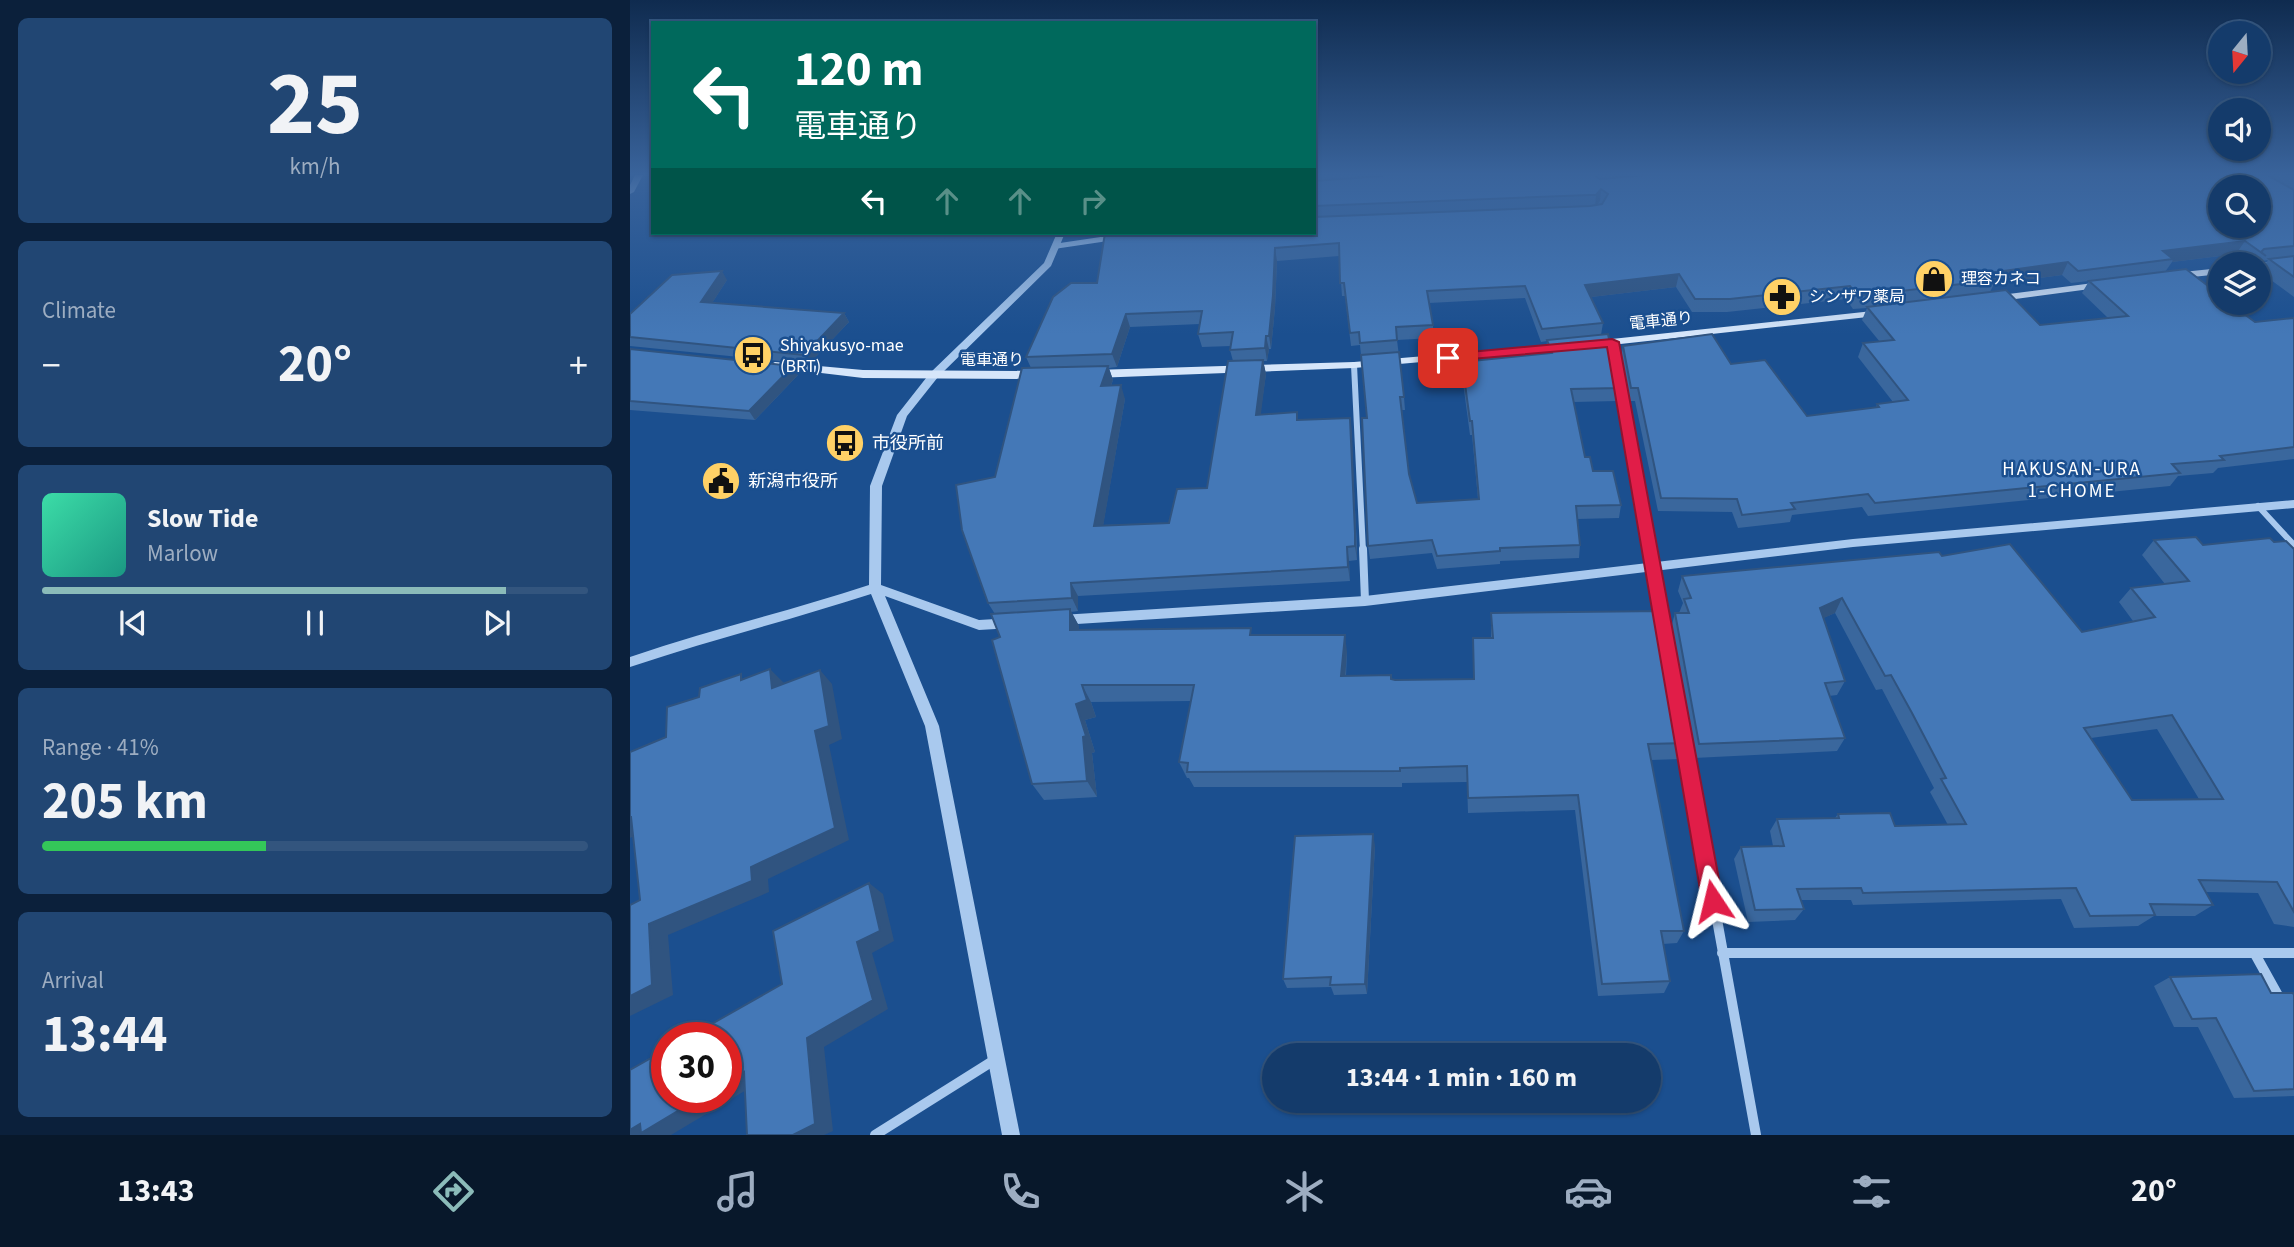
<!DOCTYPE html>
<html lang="en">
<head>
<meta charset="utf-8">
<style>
  body { margin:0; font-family:"Source Sans 3","Noto Sans JP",sans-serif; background:#214673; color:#f1f3f6; height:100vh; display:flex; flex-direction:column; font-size:26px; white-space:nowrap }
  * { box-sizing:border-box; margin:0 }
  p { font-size:23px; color:#9dadc1 }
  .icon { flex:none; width:38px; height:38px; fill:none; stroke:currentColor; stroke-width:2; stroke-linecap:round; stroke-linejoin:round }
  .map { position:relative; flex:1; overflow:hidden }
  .details { display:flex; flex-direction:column; gap:18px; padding:18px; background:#0b203b; width:630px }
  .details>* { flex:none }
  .guide { position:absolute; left:21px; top:21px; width:665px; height:214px; border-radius:0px; box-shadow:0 2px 5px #0004,0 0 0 2px #33557e; background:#00695c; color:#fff; overflow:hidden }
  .needle { width:46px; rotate:198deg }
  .fabs { position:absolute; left:1578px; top:21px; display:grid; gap:14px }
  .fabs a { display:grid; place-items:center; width:63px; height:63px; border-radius:50%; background:#143b6b; box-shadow:0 2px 5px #0004,0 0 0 2px #33557e; font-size:35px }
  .speed { position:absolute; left:21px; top:1022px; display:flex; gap:14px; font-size:35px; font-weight:700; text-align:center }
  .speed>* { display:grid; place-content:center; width:91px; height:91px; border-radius:50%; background:#143b6b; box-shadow:0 2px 5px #0004,0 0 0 2px #33557e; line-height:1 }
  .speed .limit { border:10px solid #d22; background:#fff; color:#111 }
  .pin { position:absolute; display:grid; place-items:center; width:60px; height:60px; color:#fff; margin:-30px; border-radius:14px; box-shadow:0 4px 10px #0006 }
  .me { position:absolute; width:77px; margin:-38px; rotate:350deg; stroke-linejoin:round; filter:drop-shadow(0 0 5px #0008) }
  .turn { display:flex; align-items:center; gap:24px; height:147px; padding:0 28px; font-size:32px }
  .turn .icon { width:91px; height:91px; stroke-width:2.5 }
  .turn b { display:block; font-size:49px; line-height:60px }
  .lanes { display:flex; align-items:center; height:66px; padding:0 28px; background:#0003; justify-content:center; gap:35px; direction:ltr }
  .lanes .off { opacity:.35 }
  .big { font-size:52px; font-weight:700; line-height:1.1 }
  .details .card { flex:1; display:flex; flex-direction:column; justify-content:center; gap:10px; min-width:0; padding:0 24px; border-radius:10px; background:#214673 }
  .details .dial { align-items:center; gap:0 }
  .dial b { font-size:91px; line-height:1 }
  .song { display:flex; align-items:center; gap:21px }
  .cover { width:84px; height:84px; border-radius:10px; background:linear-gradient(135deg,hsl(160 70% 55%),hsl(170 70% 35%)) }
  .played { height:7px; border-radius:4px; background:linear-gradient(90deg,#8bbbb9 85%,#33557e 85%) }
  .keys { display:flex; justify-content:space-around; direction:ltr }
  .heat { display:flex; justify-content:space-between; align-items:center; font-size:38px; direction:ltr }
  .charge { height:10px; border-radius:5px; background:linear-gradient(90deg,#34c759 41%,#33557e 0) }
  .trip { position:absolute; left:632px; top:1043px; width:399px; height:70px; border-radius:35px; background:#143b6b; box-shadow:0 2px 5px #0004,0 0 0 2px #33557e; font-weight:700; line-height:70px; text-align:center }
  .tab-bar { display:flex; height:112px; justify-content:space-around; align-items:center; background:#08182b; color:#9dadc1 }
  .tab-bar .icon { width:49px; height:49px }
  .tab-bar .current { color:#8bbbb9 }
  .tab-bar b { font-size:32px; color:#f1f3f6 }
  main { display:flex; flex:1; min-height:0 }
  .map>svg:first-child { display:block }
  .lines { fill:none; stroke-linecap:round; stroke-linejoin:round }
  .minor-far3 { stroke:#a9c9ee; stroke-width:5 }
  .minor-far2 { stroke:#a9c9ee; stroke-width:6 }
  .minor-far1 { stroke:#a9c9ee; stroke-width:8 }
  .minor { stroke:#a9c9ee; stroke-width:10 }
  .tertiary { fill:#a9c9ee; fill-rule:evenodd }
  .secondary { fill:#d6e6fa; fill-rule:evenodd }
  .wall { fill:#3a679d; fill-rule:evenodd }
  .shaded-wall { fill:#305480 }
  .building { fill:#4478b7; stroke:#305480; stroke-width:2; fill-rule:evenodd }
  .route { fill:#e11d48; stroke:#92132f; stroke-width:2 }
  .labels { text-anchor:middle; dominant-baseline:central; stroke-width:5; stroke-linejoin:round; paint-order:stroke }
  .far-poi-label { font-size:16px; fill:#fff; stroke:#1b4f8f; text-anchor:start }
  .far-street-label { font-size:16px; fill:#fff; stroke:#1b4f8f }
  .poi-label { font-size:18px; fill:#fff; stroke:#1b4f8f; text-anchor:start }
  .neighbourhood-label { font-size:19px; letter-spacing:2px; fill:#fff; stroke:#1b4f8f }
</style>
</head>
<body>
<main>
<section class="details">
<div class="card dial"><b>25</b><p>km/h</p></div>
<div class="card"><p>Climate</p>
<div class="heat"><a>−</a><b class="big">20°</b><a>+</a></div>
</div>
<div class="card">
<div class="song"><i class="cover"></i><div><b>Slow Tide</b><p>Marlow</p></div></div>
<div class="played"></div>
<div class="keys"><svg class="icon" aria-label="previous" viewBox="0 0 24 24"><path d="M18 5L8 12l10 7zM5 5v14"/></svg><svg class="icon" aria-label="pause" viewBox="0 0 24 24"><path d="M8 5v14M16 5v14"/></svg><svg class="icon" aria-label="next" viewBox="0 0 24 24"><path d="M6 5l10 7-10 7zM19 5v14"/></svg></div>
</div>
<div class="card"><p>Range · 41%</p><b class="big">205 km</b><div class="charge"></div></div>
<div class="card"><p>Arrival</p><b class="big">13:44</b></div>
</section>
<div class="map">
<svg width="1664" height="1135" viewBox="0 0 1664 1135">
  <rect width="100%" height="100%" fill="#1b4f8f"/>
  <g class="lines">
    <path class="minor-far3" d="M427,246L481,238"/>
    <path class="minor-far2" d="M982,342L1020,551
      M724,365L733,551
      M1628,506L1664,545"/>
    <path class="minor-far1" d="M733,549L735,601
      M1020,549L1032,618
      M1054,740L1067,811"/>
    <path class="minor" d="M1067,809L1126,1135
      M1092,953H1664
      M1625,954L1650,999
      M245,1135L366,1059"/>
    <path class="tertiary" d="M5,175H13L4,192L0,194V185Z
      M427,233H435L421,266L308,377L277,416L252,486L251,585L349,620L382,618L387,619L388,623L387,627L382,628L349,630L255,596L309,726L390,1135H372L295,726L241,594C161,620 80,640 0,667V657C79,630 160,611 239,585L240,486L267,415L300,373L414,263Z
      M1664,500V508L1223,547L735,606L431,625L426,624L425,620L426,616L431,615L735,596L1223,539Z"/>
    <path class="secondary" d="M1664,259V265L1629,269V264H1625Z
      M1591,268V274L1543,279L1538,276L1543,273Z
      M1471,282L1476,285L1475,287L1363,302L1358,299L1363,296Z
      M1252,310L1256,311V315L963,347L957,344L963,341Z
      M936,344L942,347L940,349L724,368L464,378L458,374L464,370L724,362Z
      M145,362L233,370L408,371L414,375L408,379L233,378L141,367L139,365Z"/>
  </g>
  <path class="wall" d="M684,175H1664V297L1630,272L1638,260L1632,261L1629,265L1620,264L1606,254L1542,262L1535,272L1625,322L1664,318V459L1588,468L1583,473L1548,476L1540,486L1238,516L1232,507L1162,515L1160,522L1108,528L1102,512L1028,511L1005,401H998L991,359L993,346L1101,364L1177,416L1246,408L1247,404L1263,402L1228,357L1233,343L1250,342L1232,320L1237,308L1223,309L1216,299L1097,312H1062L1046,287L961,297L973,323L971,335L989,388L987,401L944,402L955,457L963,471L991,505L989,518L947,519L950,545L949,558L870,561V564L807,569L802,553L740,559L738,546L737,418L730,345L721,346L715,296H712L709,256L647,261L645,308L641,349H639L637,361H633L636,374L630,415L669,420L720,418L727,546V560L719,561L720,581L448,596V611L441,612L449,626V630L623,635L717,652L716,676L765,680L844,679L843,638H861V613L1057,743L1051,759L1021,760L1054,931L1047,943L1033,944L1040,981L1034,993L968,996L945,810L838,813L837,782L772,783V787H564L559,778H557L549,762L561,701L461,702L466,717L455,720L465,752L462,753L467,797L414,800L402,784L365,614L358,603L365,477L401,368L396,357L467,283L684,233ZM1432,275L1441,283L1459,281L1452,293L1478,318L1410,325L1360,292L1364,284ZM895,298L911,342L917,341L916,354L832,362V375L840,435H842L848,499L787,503L779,474L772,410H775L774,397L767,340L803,338V325L799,303ZM570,324L568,334L572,347L601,346L600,350L603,361L577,488L539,523L473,525L495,399L481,386L483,380L479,368L487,367L500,327Z
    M97,280L82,303L214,313L219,322L179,364L0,346V314Z
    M0,349L168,375L125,420L0,410Z
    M1524,540L1573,545L1644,542L1664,549V927L1644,924L1628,893L1576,892L1583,905L1565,916H1524L1508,926L1444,928L1431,899L1223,905L1221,900H1171L1174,909L1165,920L1118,922L1104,859L1111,847L1143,846L1140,831L1147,819L1205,818L1208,814L1265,826L1318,825L1300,792L1304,788L1272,727L1252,689L1246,690L1205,613L1193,618L1215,681L1207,695L1199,696L1215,738L1207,751L1064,758L1041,628L1045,613H1049L1053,603L1048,591L1052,576L1312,556L1452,632L1503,621L1489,602L1501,588L1535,584L1512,555ZM1527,729L1569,799L1502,800L1461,738Z
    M745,846L737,994L704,995L701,987L657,988L653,979Z
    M1540,977L1641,993L1664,995V1096L1604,1098L1568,1027H1544L1524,986Z"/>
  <path class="shaded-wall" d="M971,189L970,201L965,207L966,195Z
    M1615,241L1606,254L1542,262L1543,259L1533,251Z
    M645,248L647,261L645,308L641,349L639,336Z
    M1438,262L1432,275L1364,284L1366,280L1359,273Z
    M92,271L97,280L77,311L71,302Z
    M1049,274L1046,287L953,298L955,285Z
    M214,313L219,322L179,364L174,355Z
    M496,314L500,327L487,367L482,354Z
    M636,336L639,349L637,361L635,348Z
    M633,360L636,374L629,429L626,415Z
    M163,366L168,375L125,420L119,411Z
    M478,366L483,380L476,400L471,386Z
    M491,385L495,399L471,539L464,526Z
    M720,418L722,432L727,560L725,546Z
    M717,547L719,561L720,581L718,567Z
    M441,583L448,596V611L442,598Z
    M1212,598L1205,613L1183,623L1190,608Z
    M440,609L449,626V647L440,630Z
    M715,635L717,652L714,693L711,676Z
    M140,669L154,683L142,688Z
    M190,670L202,684L212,739L199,745L219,840L138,879L139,892L38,935L43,995L0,1016V996L19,924L121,867L185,731Z
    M452,685L461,702L466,717L455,720L465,752L462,753L467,797L457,781L446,704Z
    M0,817H1L20,829L0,838Z
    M743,834L745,846L737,994L735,984Z
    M239,883L253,894L264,941L242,953L258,1009L194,1047L203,1131L194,1135H163L177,1038L227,942Z
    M114,1072L133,1080L41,1135H0V1130L10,1124L71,1097H96V1082Z"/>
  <path class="building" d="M753,175H964L970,179L1016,175H1637L1664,190V246L1634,249L1631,252L1636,256L1615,241L1533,251L1543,259L1448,271L1438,262L1359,273L1366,280L1228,296L1220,286L1100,299H1065L1049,274L955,285L973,323L912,329L895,286L797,291L803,325L766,327L767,340L730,343L729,332L720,333L714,283H710L709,243L645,248L643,295L639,336H636L635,348L600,350L603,332L568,334L572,311L496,314L482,354L396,357L423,297L441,283H467L475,233H684V217L960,206L972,204L978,194L971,189L966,195H959L684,206V181L752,176ZM1591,187H1629V226H1591Z
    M1664,256V277L1639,259Z
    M1556,269L1591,296V303H1599L1625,322L1664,318V447L1590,456L1594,460L1542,464L1550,473L1245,503L1238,494L1161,503L1165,509L1112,515L1107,499L1031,498L1008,388H1001L993,346L1082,334L1101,364L1135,360L1177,416L1249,407L1247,404L1278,400L1233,343L1264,340L1237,307L1376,290L1410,325L1498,316L1459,281Z
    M92,271L71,302L214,313L174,355L0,337V314L42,275Z
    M978,334L989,388L941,389L955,457H960L963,471H983L991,505L946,506L950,545L870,548V551L807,556L802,540L738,546L732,418H737L731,355L769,352L774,397H770L779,474L787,503L849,499L842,421H840L832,362L922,353L917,340Z
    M0,349L163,366L119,411L0,401Z
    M633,360L626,415L667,412V420L720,418L725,533V546L717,547L718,567L441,583L442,598L358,603L332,530L326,485L365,477L392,368L478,366L471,386L491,385L464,526L539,523L547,489L577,488L598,361Z
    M1566,537L1573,545L1640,538L1644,542L1656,541L1664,549V912L1647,882L1569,880L1583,905L1520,904L1525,915L1460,916L1446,888L1233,893L1231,888L1167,889L1174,909L1125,910L1111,847L1154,846L1147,819L1209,818L1208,814L1260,813L1265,826L1336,824L1311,779L1316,778L1282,713L1261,675L1255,676L1212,598L1190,608L1215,681L1195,683L1215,738L1069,744L1045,613H1059L1054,599L1061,598L1052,576L1309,552L1312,556L1380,544L1452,632L1525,617L1501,588L1559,581L1524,540ZM1542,715L1593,799L1502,800L1454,728Z
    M440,609V630L621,628L620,635H715L711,676L761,675V679L765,680L844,679L843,638H863L861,613L1032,611L1057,743L1018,744L1054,931H1031L1040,981L972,984L948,795L838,798L837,766L770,768V771L557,772L558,763L549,762L564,685H452L457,700L446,704L456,736L453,737L457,781L402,784L362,640L370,637L361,614Z
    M140,669L142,688L190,670L199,726L185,731L205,828L121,867L122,881L19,924L22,985L0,996V905L10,900L1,817H0V752L36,737L37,707L69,697L70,688L111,674V680Z
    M743,834L735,984L700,985L701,977L653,979L665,836Z
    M239,883L250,931L227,942L243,1000L177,1038L185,1124L163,1135H117L114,1072L96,1082V1038H57L152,984L143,931Z
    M1631,974L1641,993H1663L1664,995V1089L1624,1091L1586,1018L1562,1019L1540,977Z
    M37,1049V1097H71L11,1133L10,1124L0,1130V1070Z"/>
  <linearGradient id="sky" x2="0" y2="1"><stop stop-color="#0f2b4f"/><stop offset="0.52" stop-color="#39639b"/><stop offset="1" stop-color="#39639b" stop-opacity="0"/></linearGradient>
  <rect width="1664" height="334" fill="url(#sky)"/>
  <path class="route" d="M982,339L989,342L1093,901L1090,909L1083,912L1075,909L1072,901L977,347L818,361L811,358L818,354Z"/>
  <defs>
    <g id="shop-disc" transform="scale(2.0125)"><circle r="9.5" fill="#ffd166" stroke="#1b4f8f"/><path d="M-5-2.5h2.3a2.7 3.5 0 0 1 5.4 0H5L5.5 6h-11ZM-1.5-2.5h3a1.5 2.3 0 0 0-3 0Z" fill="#111"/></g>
    <g id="pharmacy-disc" transform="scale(2.0125)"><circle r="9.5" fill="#ffd166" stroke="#1b4f8f"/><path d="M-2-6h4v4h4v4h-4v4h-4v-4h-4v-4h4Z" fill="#111"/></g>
    <g id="bus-disc" transform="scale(2.0125)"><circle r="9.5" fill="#ffd166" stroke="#1b4f8f"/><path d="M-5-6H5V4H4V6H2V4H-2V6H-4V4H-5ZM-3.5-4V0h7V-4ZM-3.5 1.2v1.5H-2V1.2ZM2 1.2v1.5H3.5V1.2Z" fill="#111"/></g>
    <g id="civic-disc" transform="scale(2.0125)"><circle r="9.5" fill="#ffd166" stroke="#1b4f8f"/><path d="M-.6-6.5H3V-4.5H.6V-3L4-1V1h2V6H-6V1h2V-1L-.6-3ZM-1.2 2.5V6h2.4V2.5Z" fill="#111"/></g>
  </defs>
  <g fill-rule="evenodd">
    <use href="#shop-disc" x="1304" y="279"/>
    <use href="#pharmacy-disc" x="1152" y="297"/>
    <use href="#bus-disc" x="123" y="355"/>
    <use href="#bus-disc" x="215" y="443"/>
    <use href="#civic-disc" x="91" y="481"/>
  </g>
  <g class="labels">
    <g class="far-poi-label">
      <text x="1331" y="279">理容カネコ</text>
      <text x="1179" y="297">シンザワ薬局</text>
    </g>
    <g class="far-street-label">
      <text transform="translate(1031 321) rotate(-6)">電車通り</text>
      <text x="362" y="360">電車通り</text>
    </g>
    <g class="poi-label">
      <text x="150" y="345">Shiyakusyo-mae<tspan x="150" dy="21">(BRT)</tspan></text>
      <text x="242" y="443">市役所前</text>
      <text x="118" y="481">新潟市役所</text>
    </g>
    <g class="neighbourhood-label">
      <text x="1442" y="469">HAKUSAN-URA<tspan x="1442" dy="22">1-CHOME</tspan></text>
    </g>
  </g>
</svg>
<div class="fabs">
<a><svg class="needle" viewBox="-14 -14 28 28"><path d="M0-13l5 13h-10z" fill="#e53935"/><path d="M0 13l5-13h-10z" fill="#9dadc1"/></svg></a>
<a><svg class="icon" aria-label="sound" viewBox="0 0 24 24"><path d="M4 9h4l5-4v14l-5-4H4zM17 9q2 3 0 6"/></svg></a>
<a><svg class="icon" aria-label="search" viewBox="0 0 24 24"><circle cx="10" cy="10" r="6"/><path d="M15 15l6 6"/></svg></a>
<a><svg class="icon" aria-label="layers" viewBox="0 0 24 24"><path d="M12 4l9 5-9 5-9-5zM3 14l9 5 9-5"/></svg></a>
</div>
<div class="speed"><div class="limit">30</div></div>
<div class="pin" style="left:818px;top:358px;background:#d93025"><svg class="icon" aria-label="arrive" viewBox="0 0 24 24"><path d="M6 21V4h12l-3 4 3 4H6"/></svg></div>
<svg class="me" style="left:1083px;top:901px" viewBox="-20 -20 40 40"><path d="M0-17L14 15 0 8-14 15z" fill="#e11d48" stroke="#fff" stroke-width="4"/></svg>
<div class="trip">13:44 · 1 min · 160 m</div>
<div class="guide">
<div class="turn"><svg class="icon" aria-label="left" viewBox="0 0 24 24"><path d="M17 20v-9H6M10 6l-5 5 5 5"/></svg><div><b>120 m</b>電車通り</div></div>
<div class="lanes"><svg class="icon" aria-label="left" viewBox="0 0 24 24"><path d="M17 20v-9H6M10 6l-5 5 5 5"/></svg><svg class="icon off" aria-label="ahead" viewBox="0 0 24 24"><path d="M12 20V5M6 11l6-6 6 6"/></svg><svg class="icon off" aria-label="ahead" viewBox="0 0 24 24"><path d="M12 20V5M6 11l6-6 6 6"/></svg><svg class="icon off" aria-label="right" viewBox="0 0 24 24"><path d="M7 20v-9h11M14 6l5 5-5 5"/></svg></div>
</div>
</div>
</main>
<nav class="tab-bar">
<b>13:43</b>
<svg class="icon current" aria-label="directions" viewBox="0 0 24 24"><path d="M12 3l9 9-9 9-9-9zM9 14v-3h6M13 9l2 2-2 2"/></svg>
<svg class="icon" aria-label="music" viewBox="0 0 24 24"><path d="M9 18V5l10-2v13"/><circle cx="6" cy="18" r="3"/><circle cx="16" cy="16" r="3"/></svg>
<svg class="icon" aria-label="phone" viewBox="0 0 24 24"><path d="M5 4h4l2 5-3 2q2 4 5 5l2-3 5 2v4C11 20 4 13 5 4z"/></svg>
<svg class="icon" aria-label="climate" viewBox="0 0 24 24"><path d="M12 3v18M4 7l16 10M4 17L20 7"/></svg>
<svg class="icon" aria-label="car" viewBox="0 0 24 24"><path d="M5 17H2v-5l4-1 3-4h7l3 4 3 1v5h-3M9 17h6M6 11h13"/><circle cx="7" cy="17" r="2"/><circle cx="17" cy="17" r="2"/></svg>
<svg class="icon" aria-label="filters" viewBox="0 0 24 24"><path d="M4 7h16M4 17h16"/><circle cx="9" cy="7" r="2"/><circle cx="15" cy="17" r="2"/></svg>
<b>20°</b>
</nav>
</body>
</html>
